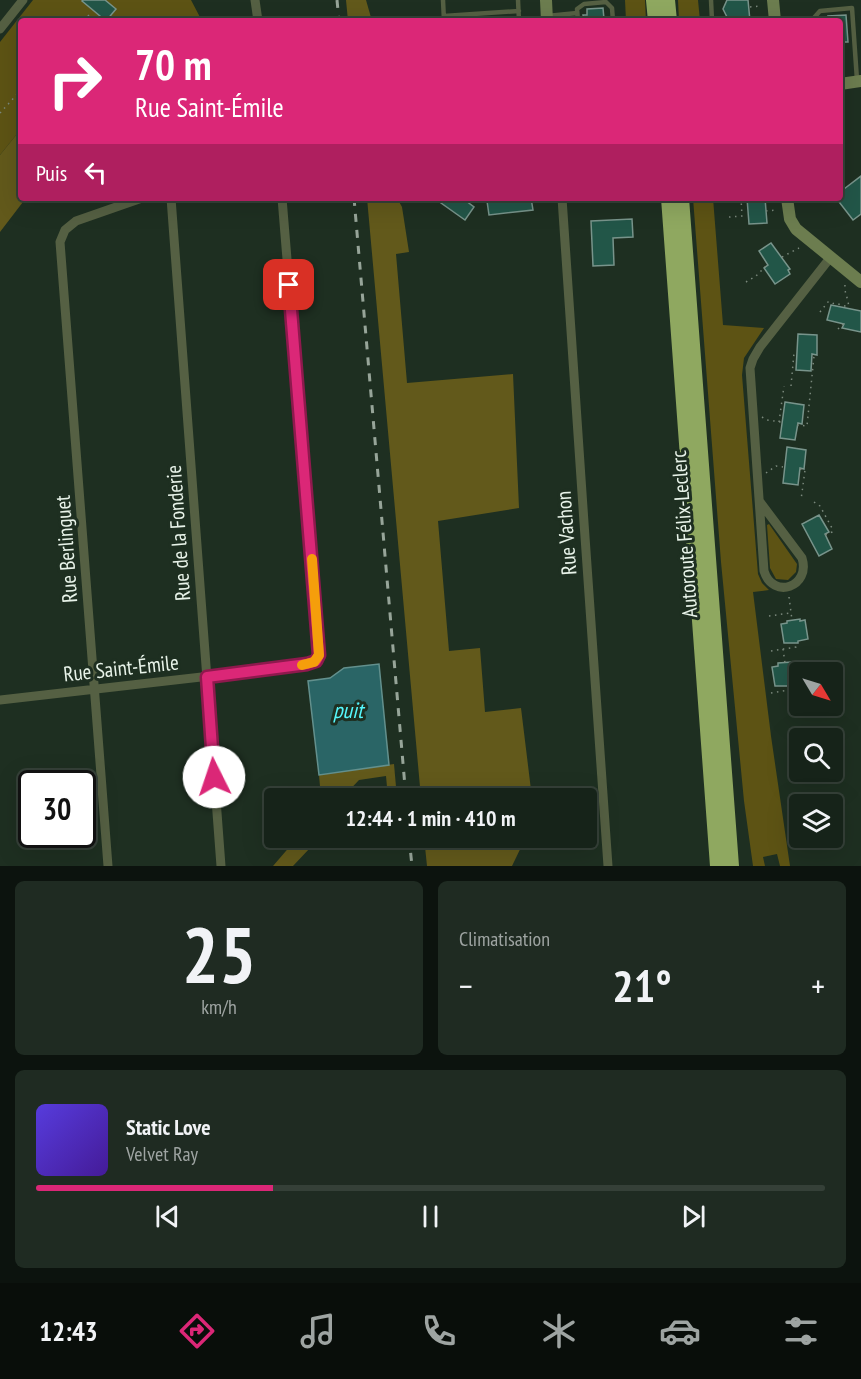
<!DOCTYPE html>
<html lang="fr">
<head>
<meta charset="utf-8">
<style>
  body { margin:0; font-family:"PT Sans Narrow",sans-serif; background:#1f2b22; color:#f1f3f6; height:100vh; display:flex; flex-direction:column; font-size:22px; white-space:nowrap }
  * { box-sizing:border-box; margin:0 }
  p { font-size:20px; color:#9ea4a2 }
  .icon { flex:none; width:33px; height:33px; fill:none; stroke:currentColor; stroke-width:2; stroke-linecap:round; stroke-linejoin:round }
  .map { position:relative; height:866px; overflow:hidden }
  .drawer { display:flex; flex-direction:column; gap:15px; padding:15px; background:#0c130e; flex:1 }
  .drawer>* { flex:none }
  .banner { position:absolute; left:18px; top:18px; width:825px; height:183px; border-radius:6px; box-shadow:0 6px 24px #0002,0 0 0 2px #354038; background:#db2777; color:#fff; overflow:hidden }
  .needle { width:39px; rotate:128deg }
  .buttons { position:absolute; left:789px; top:662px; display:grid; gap:12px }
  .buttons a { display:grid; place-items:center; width:54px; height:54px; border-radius:6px; background:#162319; box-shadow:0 6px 24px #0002,0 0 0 2px #354038; font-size:30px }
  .speed { position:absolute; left:18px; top:770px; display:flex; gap:12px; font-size:30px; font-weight:700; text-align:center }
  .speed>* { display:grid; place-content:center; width:78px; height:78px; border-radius:50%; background:#162319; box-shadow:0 6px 24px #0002,0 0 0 2px #354038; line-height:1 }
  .speed .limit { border:3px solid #111; border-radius:9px; background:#fff; color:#111 }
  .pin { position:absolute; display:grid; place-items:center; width:51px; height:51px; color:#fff; margin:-26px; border-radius:12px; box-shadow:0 3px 9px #0006 }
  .me { position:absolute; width:66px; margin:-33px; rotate:356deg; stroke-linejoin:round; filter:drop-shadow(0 0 4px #0008) }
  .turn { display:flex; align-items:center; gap:21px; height:126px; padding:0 18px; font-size:27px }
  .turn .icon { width:78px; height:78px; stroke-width:2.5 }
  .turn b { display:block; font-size:42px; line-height:51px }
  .then { display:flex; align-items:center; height:57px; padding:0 18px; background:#0003; gap:12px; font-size:22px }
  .big { font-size:45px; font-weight:700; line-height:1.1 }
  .drawer .card { flex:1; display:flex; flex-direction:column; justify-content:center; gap:9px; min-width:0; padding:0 21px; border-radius:9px; background:#1f2b22 }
  .drawer .dial { align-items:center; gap:0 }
  .dial b { font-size:78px; line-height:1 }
  .song { display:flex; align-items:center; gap:18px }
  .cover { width:72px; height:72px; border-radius:9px; background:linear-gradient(135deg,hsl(250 70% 55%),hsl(260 70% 35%)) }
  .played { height:6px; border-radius:3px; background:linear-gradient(90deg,#db2777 30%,#354038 30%) }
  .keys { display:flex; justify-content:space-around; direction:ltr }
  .heat { display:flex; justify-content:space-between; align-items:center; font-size:33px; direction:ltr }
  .drawer .tiles { flex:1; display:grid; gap:15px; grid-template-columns:1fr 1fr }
  .card:last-child { grid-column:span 2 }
  .trip { position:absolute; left:264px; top:788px; width:333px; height:60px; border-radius:6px; background:#162319; box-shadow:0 6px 24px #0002,0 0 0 2px #354038; font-weight:700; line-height:60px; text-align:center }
  .dock { display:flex; height:96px; justify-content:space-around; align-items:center; background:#090e0a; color:#9ea4a2 }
  .dock .icon { width:42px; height:42px }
  .dock .selected { color:#db2777 }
  .dock b { font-size:27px; color:#f1f3f6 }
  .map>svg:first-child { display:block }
  .green { fill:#5d5314 }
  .forest { fill:#62591b }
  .water { fill:#2a6566; stroke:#63908d; stroke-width:1.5 }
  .building { fill:#225648; stroke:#78948b; stroke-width:1.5 }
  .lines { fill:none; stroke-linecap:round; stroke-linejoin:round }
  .path { stroke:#7a887c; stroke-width:1.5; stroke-dasharray:1.5 4.5; stroke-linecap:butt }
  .lane { stroke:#556043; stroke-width:4.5 }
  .street { stroke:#556043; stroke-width:9 }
  .secondary { stroke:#6c7d4f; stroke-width:12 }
  .highway { stroke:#8fa860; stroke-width:16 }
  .rail { stroke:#97a599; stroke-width:3; stroke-dasharray:8 8; stroke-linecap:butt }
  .route-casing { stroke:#8e194d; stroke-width:15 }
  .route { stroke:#db2777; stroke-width:10 }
  .slow { stroke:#f59e0b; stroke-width:10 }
  .labels { text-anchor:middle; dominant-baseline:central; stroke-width:6; stroke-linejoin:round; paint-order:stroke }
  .street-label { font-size:21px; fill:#e8f3e9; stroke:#1e2f21 }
  .water-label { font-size:22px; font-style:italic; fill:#55f7fb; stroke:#1e2f21 }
</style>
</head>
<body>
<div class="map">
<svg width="861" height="866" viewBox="0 0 861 866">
  <rect width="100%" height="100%" fill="#1e2f21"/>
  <path class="green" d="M33,0H191L202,21H21V129L0,155V42Z
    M625,0H645L646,21H626Z
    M678,0H698L700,21H679Z
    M693,198H713L723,325L764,328L744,358L742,375L758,574L762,583L769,590L753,592L771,736L790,866H780L777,854L763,857L765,866H753L744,801L721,562Z
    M769,524L797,564L796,572L788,580L776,579L770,568L767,525Z"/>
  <path class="forest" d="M346,0H366L372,21H348Z
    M21,129V198H26L0,232V155Z
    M367,198H397L402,207L409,252L396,254L407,383L513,374L519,508L438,521L449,651L480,648L485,712L521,708L532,798H421Z
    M394,764L397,798H388L386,776L359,780L342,798H321L319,775Z
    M298,837H311L310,848L293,866H273Z
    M424,837H526L512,866H427Z"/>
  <path class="water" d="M379,664L389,765L319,775L308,681L330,678L344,668Z"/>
  <path class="building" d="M83,0H105L116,9L106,21L82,1Z
    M727,0H748L750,21H729L723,9Z
    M603,8L604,19L606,18L607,21H584L583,15H587V9Z
    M846,15L848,42H840V21H829L828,16Z
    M861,176V214L853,220L836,198H840V192Z
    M434,198H462L474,207L465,220Z
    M512,198H531L533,210L489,215L487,201Z
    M747,198H765L767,223L749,224Z
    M632,219L633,237L613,238L614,265L593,266L591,221Z
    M771,243L790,269L788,270L790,274L775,284L764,268L768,265L759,251Z
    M831,305L861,311V332L842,328L844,324L827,320Z
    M798,334L817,335V355L812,354L811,371L796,370Z
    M785,402L804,405L802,424L798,423L795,440L780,438Z
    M787,447L806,450L804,469L800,468L798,485L783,483Z
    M819,515L829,532L825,534L832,549L819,556L802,524Z
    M800,619V621L805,620L808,639L798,641V643H784L781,624L787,623V621Z
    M792,662V663H797L800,682L789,684L790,686H775L772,667L778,666V663Z"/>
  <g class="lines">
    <path class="path" d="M750,7L761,6
      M88,15L92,21
      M0,113L21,90
      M766,211L777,210
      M729,217L742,216L741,198
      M782,257L799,248
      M746,282L756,276L767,265
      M845,285C844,294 850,301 848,308
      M820,312L828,302L831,304L835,303L848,307
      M838,329L843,324
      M791,386L794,353H796
      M762,417L767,420L781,422
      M779,422L784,386
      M797,425L807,426L814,356L812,355
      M800,469L805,470L801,500
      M766,473L776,466L783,467
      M814,502L820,506L832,528V532L825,535
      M789,597L792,620
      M769,616L790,613
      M783,649L785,663
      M771,651L796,647V643
      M771,693L788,690V686"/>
    <path class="lane" d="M443,0L444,21
      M518,0L519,21
      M711,0L712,21
      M444,16L519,11
      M547,16L577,13
      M812,20L820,11L852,8L857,80
      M578,21L577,9L584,4L606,2L612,8L613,21"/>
    <path class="street" d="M255,0L258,21
      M0,29L23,0
      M171,198L221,866
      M562,198C578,421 591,643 608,866
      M760,502L802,558C811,587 773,600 764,571L750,368L753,359L760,347L830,258
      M0,700L307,665L318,659L319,651L282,198
      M108,866L60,242L65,230L76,221L142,198"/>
    <path class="secondary" d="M546,0L547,21
      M773,0L775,21
      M840,84L861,81
      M787,198L790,219L796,229L861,282"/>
    <path class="highway" d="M654,0L656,21
      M667,0L669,21
      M669,198L718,866
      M681,198L731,866"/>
    <path class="rail" d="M337,0L339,21
      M354,198L406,798
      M409,837L412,866"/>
  </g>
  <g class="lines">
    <g class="route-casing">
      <path id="route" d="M214,777L207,677L307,664L316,661L319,655L289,285"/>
    </g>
    <use href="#route" class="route"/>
    <path class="slow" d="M302,665L314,662L319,655L312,559"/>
  </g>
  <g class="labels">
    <g class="street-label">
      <text transform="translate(178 533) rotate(-94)">Rue de la Fonderie</text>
      <text transform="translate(566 533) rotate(-94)">Rue Vachon</text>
      <text transform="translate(684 534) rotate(-94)">Autoroute Félix-Leclerc</text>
      <text transform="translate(66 549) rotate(-94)">Rue Berlinguet</text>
      <text transform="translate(121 668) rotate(-6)">Rue Saint-Émile</text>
    </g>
    <g class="water-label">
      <text x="348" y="710">puit</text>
    </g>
  </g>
</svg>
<div class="buttons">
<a><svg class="needle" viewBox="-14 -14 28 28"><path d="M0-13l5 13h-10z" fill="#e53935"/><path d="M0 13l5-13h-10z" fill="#9ea4a2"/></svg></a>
<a><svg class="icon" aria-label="search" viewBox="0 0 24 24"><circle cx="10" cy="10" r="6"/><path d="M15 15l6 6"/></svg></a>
<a><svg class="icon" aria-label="layers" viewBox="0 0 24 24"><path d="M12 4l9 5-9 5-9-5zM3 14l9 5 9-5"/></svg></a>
</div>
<div class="speed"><div class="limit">30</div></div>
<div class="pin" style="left:289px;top:285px;background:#d93025"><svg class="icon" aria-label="arrive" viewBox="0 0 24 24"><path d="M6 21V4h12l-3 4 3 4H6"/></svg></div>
<svg class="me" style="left:214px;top:777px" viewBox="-20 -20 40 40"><circle r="19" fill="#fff"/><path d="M0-13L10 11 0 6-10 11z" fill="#db2777"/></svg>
<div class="trip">12:44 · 1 min · 410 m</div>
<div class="banner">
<div class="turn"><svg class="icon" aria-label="right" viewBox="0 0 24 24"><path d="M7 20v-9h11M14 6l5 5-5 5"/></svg><div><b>70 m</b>Rue Saint-Émile</div></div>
<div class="then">Puis<svg class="icon" aria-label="left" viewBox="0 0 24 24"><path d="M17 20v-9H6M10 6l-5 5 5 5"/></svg></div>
</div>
</div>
<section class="drawer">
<div class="tiles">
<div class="card dial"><b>25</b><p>km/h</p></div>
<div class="card"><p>Climatisation</p>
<div class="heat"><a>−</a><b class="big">21°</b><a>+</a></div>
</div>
<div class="card">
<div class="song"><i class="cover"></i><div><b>Static Love</b><p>Velvet Ray</p></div></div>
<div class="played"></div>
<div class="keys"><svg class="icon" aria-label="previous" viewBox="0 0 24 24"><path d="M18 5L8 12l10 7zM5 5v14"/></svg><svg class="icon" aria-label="pause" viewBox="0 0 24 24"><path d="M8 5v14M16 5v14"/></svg><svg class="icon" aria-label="next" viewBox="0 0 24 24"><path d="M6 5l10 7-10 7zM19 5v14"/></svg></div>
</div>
</div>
</section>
<nav class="dock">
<b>12:43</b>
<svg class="icon selected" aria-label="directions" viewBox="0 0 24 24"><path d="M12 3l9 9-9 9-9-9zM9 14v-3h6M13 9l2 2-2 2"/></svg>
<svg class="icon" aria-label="music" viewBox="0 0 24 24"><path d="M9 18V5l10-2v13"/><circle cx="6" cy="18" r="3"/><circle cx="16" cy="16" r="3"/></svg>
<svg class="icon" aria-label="phone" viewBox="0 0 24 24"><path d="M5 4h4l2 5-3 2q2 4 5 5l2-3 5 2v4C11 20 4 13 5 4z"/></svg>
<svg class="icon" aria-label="climate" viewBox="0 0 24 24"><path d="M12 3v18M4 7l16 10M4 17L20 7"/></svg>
<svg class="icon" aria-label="car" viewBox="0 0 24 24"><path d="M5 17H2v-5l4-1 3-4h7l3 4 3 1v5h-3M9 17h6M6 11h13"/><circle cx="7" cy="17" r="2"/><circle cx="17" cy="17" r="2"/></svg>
<svg class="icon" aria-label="filters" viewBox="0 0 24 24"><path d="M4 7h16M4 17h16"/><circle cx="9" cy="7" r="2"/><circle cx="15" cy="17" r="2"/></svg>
</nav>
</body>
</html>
